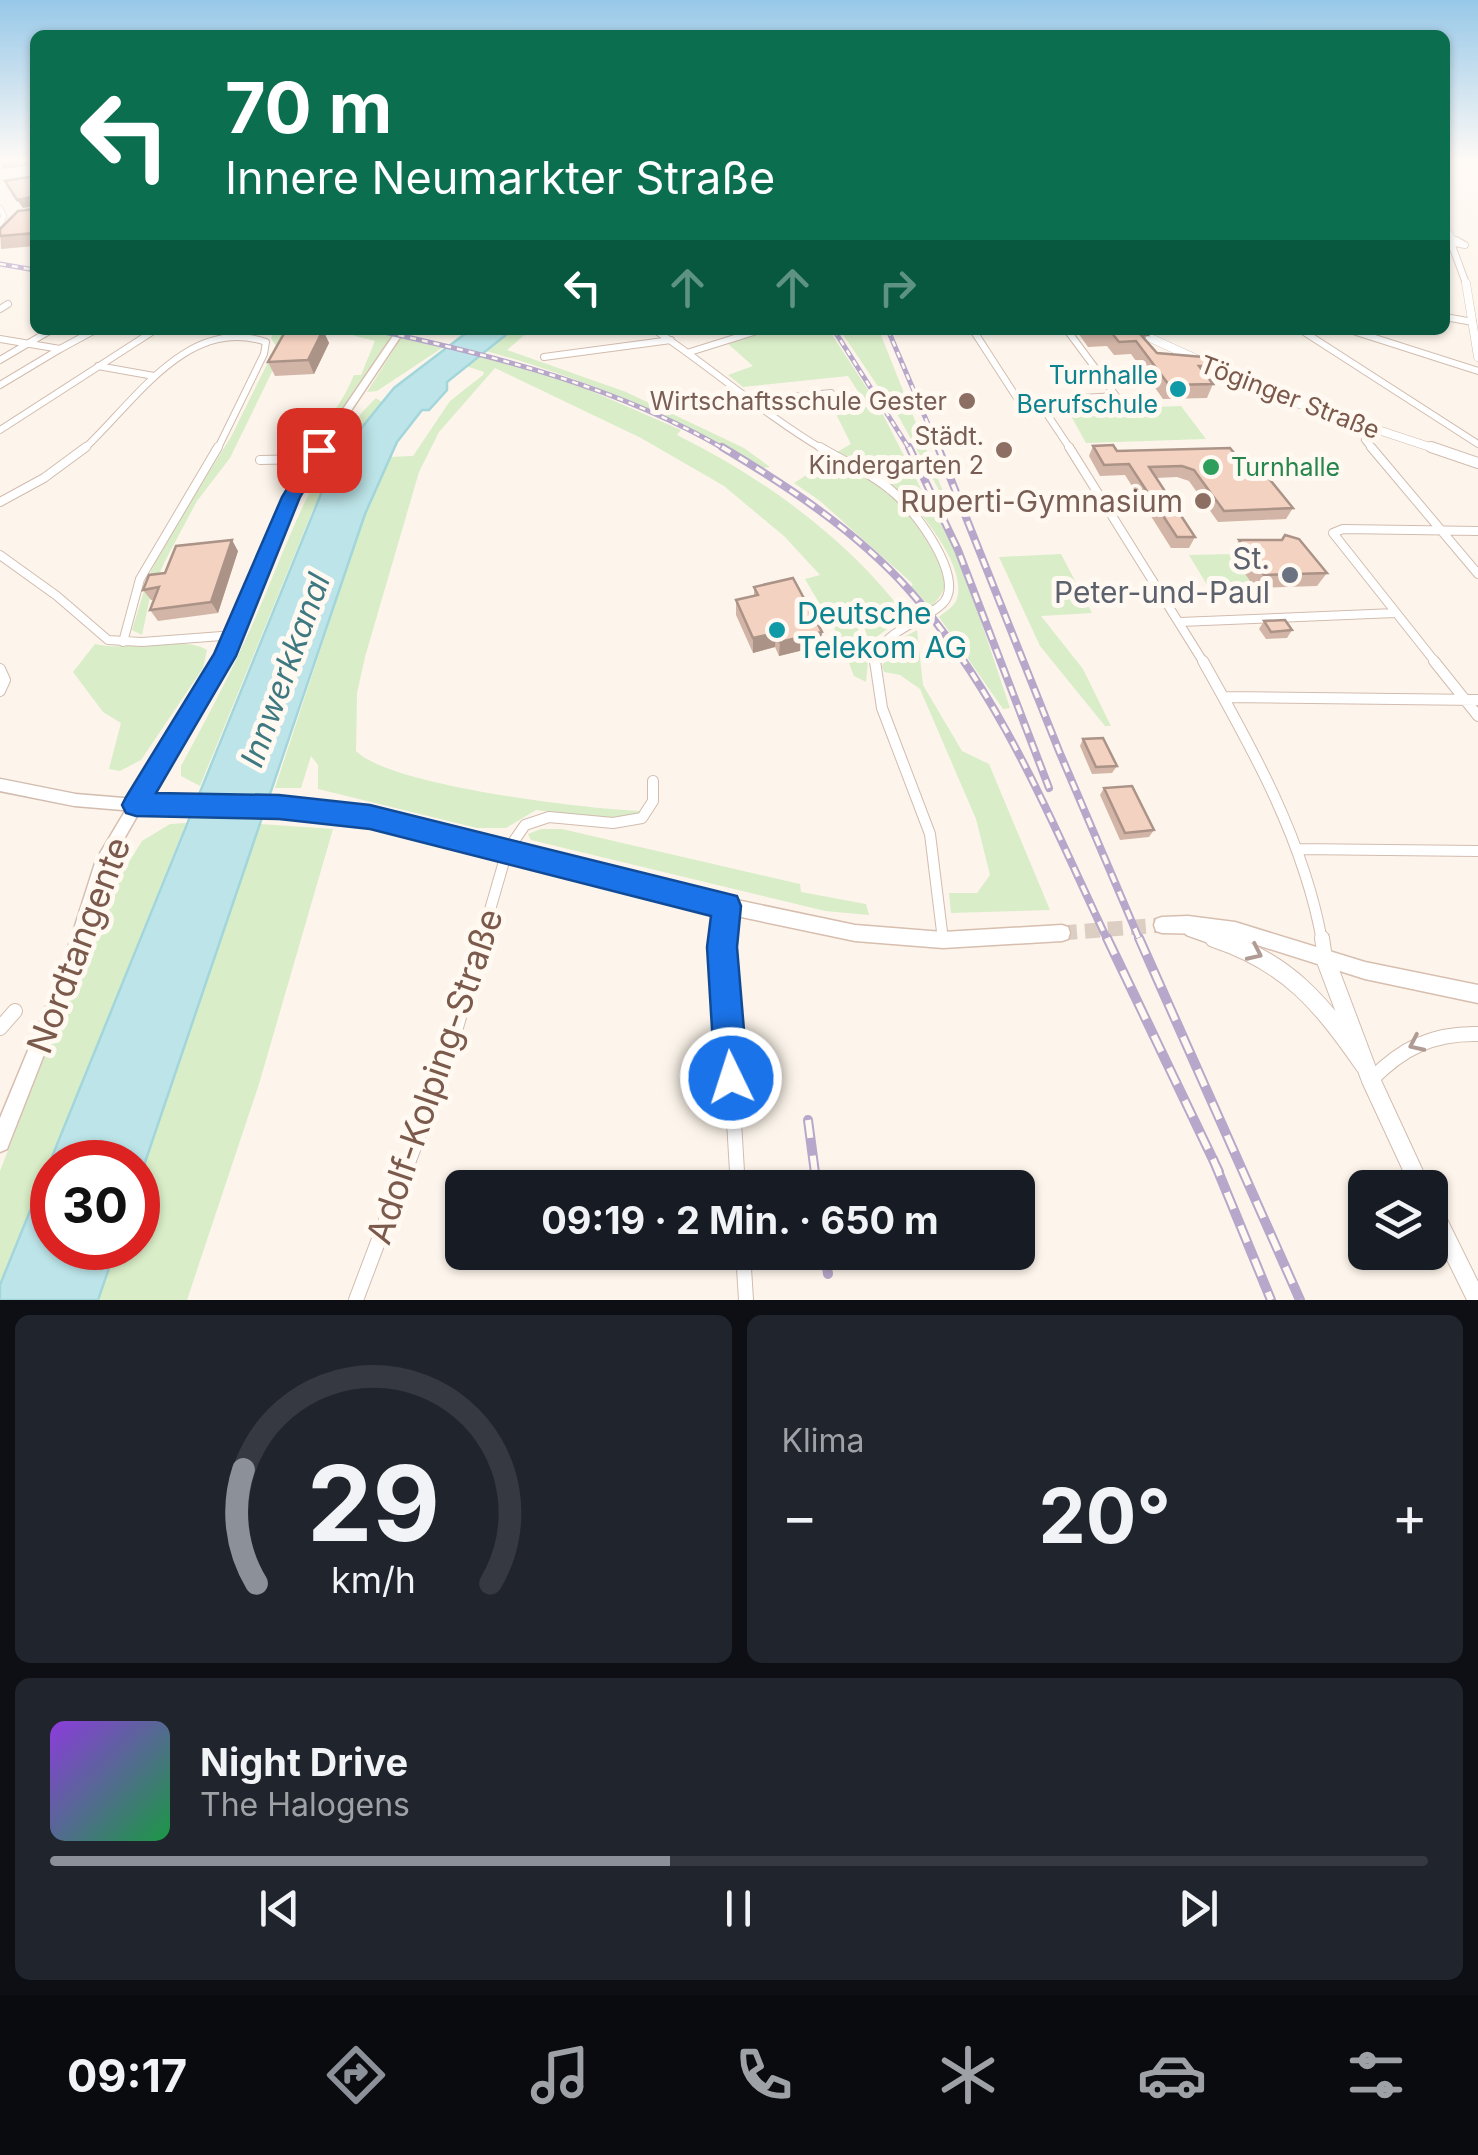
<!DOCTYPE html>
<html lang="de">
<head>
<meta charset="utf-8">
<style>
  body { margin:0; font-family:Inter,sans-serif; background:#20242c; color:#f1f3f6; height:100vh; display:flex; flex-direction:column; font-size:38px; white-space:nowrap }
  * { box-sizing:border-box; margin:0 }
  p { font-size:32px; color:#9ea1a6 }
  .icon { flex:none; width:55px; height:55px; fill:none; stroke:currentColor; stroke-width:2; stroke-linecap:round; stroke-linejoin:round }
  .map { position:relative; height:1300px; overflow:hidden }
  .panel { display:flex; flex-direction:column; gap:15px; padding:15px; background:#0d0f14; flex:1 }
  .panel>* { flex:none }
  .top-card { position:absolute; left:30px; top:30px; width:1420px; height:305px; border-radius:15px; box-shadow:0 2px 8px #0004; background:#0b6e4f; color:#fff; overflow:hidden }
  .controls { position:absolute; left:1348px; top:1170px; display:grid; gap:20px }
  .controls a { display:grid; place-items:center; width:100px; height:100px; border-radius:15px; background:#171b24; box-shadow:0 2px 8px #0004; font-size:50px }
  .speed { position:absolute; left:30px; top:1140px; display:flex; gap:20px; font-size:50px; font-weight:700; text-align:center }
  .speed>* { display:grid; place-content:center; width:130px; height:130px; border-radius:50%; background:#171b24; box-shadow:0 2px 8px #0004; line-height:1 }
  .speed .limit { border:15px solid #d22; background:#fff; color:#111 }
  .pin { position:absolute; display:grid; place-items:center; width:85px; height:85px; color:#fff; margin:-42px; border-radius:20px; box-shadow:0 5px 15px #0006 }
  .me { position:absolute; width:110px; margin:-55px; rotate:356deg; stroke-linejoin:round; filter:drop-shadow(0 0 8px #0008) }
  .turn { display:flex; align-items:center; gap:35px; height:210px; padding:0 30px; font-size:45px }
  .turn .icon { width:130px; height:130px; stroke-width:2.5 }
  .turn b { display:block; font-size:70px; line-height:85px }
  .lanes { display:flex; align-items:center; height:95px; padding:0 30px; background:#0003; justify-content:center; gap:50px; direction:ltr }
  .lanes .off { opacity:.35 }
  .big { font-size:75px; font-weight:700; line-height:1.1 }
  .panel .tile { flex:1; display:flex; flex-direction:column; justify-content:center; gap:15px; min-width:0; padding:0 35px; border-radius:15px; background:#20242c }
  .panel .dial { align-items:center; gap:0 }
  .dial svg { height:260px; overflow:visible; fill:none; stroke:#363941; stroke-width:7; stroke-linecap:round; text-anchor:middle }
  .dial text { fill:#f1f3f6; stroke:none }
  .song { display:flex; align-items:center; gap:30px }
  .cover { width:120px; height:120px; border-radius:15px; background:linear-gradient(135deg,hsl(270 70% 55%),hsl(140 70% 35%)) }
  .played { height:10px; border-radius:5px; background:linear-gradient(90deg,#8c9099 45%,#363941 45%) }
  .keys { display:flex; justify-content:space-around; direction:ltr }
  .heat { display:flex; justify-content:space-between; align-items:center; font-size:55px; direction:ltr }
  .panel .tiles { flex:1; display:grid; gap:15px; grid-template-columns:1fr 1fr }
  .tile:last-child { grid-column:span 2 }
  .trip { position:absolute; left:445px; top:1170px; width:590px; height:100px; border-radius:15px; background:#171b24; box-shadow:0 2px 8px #0004; font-weight:700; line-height:100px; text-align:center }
  .dock { display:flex; height:160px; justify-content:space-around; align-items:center; background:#090b0e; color:#9ea1a6 }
  .dock .icon { width:70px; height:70px }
  .dock .selected { color:#8c9099 }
  .dock b { font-size:45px; color:#f1f3f6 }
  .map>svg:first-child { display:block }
  .green { fill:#d9edc8 }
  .water { fill:#bde5e9; stroke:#a3d6db; stroke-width:2.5 }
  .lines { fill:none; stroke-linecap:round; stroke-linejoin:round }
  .secondary-tunnel { stroke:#dccec3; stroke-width:15; stroke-dasharray:15 8; stroke-linecap:butt }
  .minor-far4-casing { stroke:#d2bcaf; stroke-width:6 }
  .minor-far3-casing { stroke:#d2bcaf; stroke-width:8 }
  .minor-far2-casing { stroke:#d2bcaf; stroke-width:10 }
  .minor-far1-casing { stroke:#d2bcaf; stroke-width:12 }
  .minor-casing { stroke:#d2bcaf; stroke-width:16 }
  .tertiary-far4-casing { stroke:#d2bcaf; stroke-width:8 }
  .tertiary-far3-casing { stroke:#d2bcaf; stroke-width:9 }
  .tertiary-far2-casing { stroke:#d2bcaf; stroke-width:12 }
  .tertiary-far1-casing { stroke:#d2bcaf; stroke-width:15 }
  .tertiary-casing { stroke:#d2bcaf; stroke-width:20 }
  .secondary-casing { stroke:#d7beaf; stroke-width:3 }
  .minor-far4 { stroke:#fff; stroke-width:5 }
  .minor-far3 { stroke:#fff; stroke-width:6 }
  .minor-far2 { stroke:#fff; stroke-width:8 }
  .minor-far1 { stroke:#fff; stroke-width:10 }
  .minor { stroke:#fff; stroke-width:14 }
  .tertiary-far4 { stroke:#fff; stroke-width:6 }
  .tertiary-far3 { stroke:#fff; stroke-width:8 }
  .tertiary-far2 { stroke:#fff; stroke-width:10 }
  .tertiary-far1 { stroke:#fff; stroke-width:12 }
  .tertiary { stroke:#fff; stroke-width:18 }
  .secondary { fill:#fff; fill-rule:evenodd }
  .rail-far2-casing { stroke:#b7a7ca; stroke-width:5 }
  .rail-far1-casing { stroke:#b7a7ca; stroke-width:8 }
  .rail-casing { stroke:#b7a7ca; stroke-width:10 }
  .rail-far2 { stroke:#fff9f2; stroke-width:2.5; stroke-dasharray:6; stroke-linecap:butt }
  .rail-far1 { stroke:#fff9f2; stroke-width:4; stroke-dasharray:10; stroke-linecap:butt }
  .rail { stroke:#fff9f2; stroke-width:6; stroke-dasharray:18; stroke-linecap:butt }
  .wall { fill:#d2b5a6 }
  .shaded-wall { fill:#ab9387 }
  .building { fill:#f4d2c1; stroke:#ab9387; stroke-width:2.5 }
  .oneway { stroke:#b09c94 }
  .route { fill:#1a73e8; stroke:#114b97; stroke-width:2.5 }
  .culture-dot { fill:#0f9aa8; stroke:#fff9f2; stroke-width:4 }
  .education-dot { fill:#8d6e63; stroke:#fff9f2; stroke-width:4 }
  .leisure-dot { fill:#2e9e5b; stroke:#fff9f2; stroke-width:4 }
  .worship-dot { fill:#6b7280; stroke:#fff9f2; stroke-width:4 }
  .labels { text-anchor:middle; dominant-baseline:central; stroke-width:10; stroke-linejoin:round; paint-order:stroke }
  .far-culture-label { font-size:25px; fill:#0d838f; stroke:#fff9f2; text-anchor:end }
  .far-street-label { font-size:25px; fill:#7b5a4c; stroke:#fff9f2 }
  .far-education-label { font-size:25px; fill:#785e54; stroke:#fff9f2; text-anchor:end }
  .far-leisure-label { font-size:25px; fill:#27864d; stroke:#fff9f2; text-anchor:start }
  .education-label { font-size:30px; fill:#785e54; stroke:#fff9f2; text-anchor:end }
  .worship-label { font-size:30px; fill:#5b616d; stroke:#fff9f2; text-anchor:end }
  .culture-label { font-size:30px; fill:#0d838f; stroke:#fff9f2; text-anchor:start }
  .water-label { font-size:32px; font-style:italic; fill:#3e7880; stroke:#fff9f2 }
  .near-street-label { font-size:35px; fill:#7b5a4c; stroke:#fff9f2 }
</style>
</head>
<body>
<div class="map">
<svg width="1478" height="1300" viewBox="0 0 1478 1300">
  <rect width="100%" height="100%" fill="#fdf5eb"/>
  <path class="green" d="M275,330H370L393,335C364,381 335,441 277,454L280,446L283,449C320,434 338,412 354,375H361L375,341L333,330L288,339L230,458L197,501L165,561L151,592L142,635L132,630L148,578L167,538L231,437L276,346L271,338Z
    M512,330H530L507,350L626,392L744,448L770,467L763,468C675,417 584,378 486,351Z
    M775,330H829L879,407L934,514L940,515L975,603L1010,708L1003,709L939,617C945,612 953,607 956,601C970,570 919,508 897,489C879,473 857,463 837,452L851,444L834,410L868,407L848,376L743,387L728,375L753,366L727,343Z
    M840,330H879L952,514L900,419Z
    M401,338L445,346L377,391L367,392Z
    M481,354L573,383L681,430L677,435C764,478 848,539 906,616L869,642L862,620L857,618L859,639L869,652L866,682L854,676L838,635L805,579L820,575L785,537L724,486L641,438L495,368L439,432L419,472L365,657L357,693L356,751C390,786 587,809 641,811C615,833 567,813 536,810L506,828H477L318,789V765L311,756L301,788H275L365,514L389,457L413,456L450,401L483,375L484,372L466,366Z
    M376,398L382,402L342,453L312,512L200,786L181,776V766C207,718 232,671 254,621C288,544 314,458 376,398Z
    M1181,406L1206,439L1086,443L1071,416L1106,415L1103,409Z
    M832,459C850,469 871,478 887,491C903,505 947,563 945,585C944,592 938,599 933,605L930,607L911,587L913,584L820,501L794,483Z
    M1061,554L1092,613L1041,616L1083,669L1111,726H1105L1040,646L999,557Z
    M1231,554L1255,588L1210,590L1189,555Z
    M917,630L923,685L962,751L989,764L1050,910L951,913L949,893H977L990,875L976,819L920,689L900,675L884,672L882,666L895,642Z
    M95,644C126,652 183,635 207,650L203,668L141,760L120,771L109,769L121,723L103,712L73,672Z
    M186,823L0,1285V1171L80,966L121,875L142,841L170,824Z
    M260,824L333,829L259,1084L187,1300H98L116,1248H138V1183Z
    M541,829H562L800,884L801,892L866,904L869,915L825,911L531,840L528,834Z"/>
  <path class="water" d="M470,330H512L447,382V390L429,410H422L397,442L365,514L138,1183V1162H52V1248H116L98,1300H0V1285L323,489L342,452L394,388Z"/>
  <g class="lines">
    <path class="secondary-tunnel" d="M1062,933L1162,925"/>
    <g class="minor-far4-casing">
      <path id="minor-far4" d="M0,208L4,216L0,224
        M1445,226L1454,240"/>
    </g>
    <g class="minor-far3-casing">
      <path id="minor-far3" d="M0,309L8,304
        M1445,317L1473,322
        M655,330C713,369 765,415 824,450
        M973,330L1017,398L1043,408
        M1301,330L1478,444
        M1350,330L1478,371
        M0,339L60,349L0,385
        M60,349L95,330
        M690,352L760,330
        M544,357L671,340
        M0,360L51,330
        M98,366L154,376
        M751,401L831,393
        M1043,408L1071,450
        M1043,408L1042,403L1050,400L1116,396L1067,330
        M0,430L155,330
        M1365,440L1373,450
        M83,450C134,403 187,315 266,342L264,354L217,450"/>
    </g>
    <g class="minor-far2-casing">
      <path id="minor-far2" d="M820,447C843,461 873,474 893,492C914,509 968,580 942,604C921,624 880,630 875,663
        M1069,447L1204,663
        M1371,447L1478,574
        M260,460L313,459
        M0,502L44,478L86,447
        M0,555L57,596L108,640L142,642L235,635
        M1180,622L1395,613
        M123,642L140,579L218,447
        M1436,663L1333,533L1343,529L1478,531"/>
    </g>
    <g class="minor-far1-casing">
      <path id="minor-far1" d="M875,661L882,708L930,834L943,940
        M1203,661C1252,748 1304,840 1322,941
        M1434,661L1478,716
        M0,669L5,680L0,691
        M1224,697L1478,700
        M1297,849L1478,851
        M481,941L507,851L525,825L549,817L613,823L642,818L653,801V781
        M723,941L726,906"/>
    </g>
    <g class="minor-casing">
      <path id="minor" d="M723,938L738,1188
        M1322,938L1325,958
        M0,1028L15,1011
        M1371,1080C1402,1048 1433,1033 1478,1034
        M743,1252L746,1300
        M356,1300L445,1065L482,938"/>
    </g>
    <g class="tertiary-far4-casing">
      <path id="tertiary-far4" d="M1456,240L1465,245L1451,242Z
        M1451,243L1467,286"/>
    </g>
    <g class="tertiary-far3-casing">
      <path id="tertiary-far3" d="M1466,283L1478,357
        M1133,330L1284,399L1439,450"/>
    </g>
    <g class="tertiary-far2-casing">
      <path id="tertiary-far2" d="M1431,447L1478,463"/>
    </g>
    <g class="tertiary-far1-casing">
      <path id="tertiary-far1" d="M0,785L75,800L135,805
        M1190,930L1221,941"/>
    </g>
    <g class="tertiary-casing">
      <path id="tertiary" d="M1214,938C1289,963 1321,1003 1365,1066
        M1325,958L1371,1080L1421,1188
        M1430,1205L1477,1300"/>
    </g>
    <g class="secondary-casing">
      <path id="secondary" d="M397,330H405L310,472L230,656L148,799L308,802L370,810L727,898L855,925L943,932L1062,925L1068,927L1070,933L1068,939L1062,941L943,948L855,941L727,914L370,824L308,814L140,811L108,867L76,973L7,1149L0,1152V1118L60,973L96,860L218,655L300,472Z
        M1188,916L1235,922L1365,962L1478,985V1003L1365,979L1235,938L1212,934L1162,933L1156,931L1154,925L1156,919L1162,917Z"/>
    </g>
    <use href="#minor-far4" class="minor-far4"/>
    <use href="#minor-far3" class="minor-far3"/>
    <use href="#minor-far2" class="minor-far2"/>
    <use href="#minor-far1" class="minor-far1"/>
    <use href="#minor" class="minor"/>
    <use href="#tertiary-far4" class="tertiary-far4"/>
    <use href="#tertiary-far3" class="tertiary-far3"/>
    <use href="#tertiary-far2" class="tertiary-far2"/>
    <use href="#tertiary-far1" class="tertiary-far1"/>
    <use href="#tertiary" class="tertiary"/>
    <use href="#secondary" class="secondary"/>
    <g class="rail-far2-casing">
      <path id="rail-far2" d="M0,264L35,270
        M375,330C496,356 618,387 726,450
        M834,330L910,450
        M888,330L939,450"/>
    </g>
    <g class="rail-far1-casing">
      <path id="rail-far1" d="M722,447C789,487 856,531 909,590C1000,692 1050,819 1108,941
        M909,447L958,550L1049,788
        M938,447L1059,751L1140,941"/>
    </g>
    <g class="rail-casing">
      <path id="rail" d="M1107,938L1219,1172
        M1139,938L1300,1300
        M808,1120L817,1188
        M1213,1159L1271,1300
        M825,1252L828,1274"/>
    </g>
    <use href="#rail-far2" class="rail-far2"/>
    <use href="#rail-far1" class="rail-far1"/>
    <use href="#rail" class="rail"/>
  </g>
  <path class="wall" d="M35,209V246L1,249L0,229Z
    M323,330L329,343L314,374L275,376L268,362Z
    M1076,330H1141L1147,335L1145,339L1157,353L1211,366L1206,375L1213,384L1207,398L1163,399L1131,354L1114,355L1107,346L1088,347Z
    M1093,446L1117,451L1248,470L1293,508L1286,519L1218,522L1189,481L1177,477L1156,478L1195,537L1189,548H1171L1125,475L1100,476L1089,456Z
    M1239,540L1327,573L1317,586L1255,588L1231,554Z
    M238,551L218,613L158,621L150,610L154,600H151L143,590L165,573Z
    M754,587L822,632L820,646L779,656L775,647L753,653L736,615V600L754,596Z
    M1264,621L1292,630L1287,638L1266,639L1259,629Z
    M1083,739L1117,766L1112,773L1092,774L1080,746Z
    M1104,788L1154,830L1149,837L1120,840L1100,795Z"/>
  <path class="shaded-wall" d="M0,159H35V165L3,169L0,163Z
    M35,196V206L23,208L17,200Z
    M323,330L329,343L314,374L308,360Z
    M232,540L238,551L218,613L211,602Z
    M822,632L820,646L779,656L780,642Z
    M776,633L775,647L753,653V638Z"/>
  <path class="building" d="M35,176V196L17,200L5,181Z
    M35,209V233L0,236V229L18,211Z
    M286,330H323L308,360L268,362Z
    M1090,330H1141L1147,335H1141L1157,353L1203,357L1211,366H1199L1213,384L1169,385L1136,341L1119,342L1111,332L1093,333Z
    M1113,445L1117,451L1230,448L1248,470H1262L1293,508L1224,511L1194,470L1182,466L1149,467L1195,537H1177L1129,464L1104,465L1093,446Z
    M1285,535L1299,539L1327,573L1264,575L1239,540H1282Z
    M232,540L211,602L150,610L159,587L143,590L149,575L165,573L176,546Z
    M793,578L822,632L780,642L776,633L753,638L736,600L758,595L754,587Z
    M1285,620L1292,630L1271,632L1264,621Z
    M1103,738L1117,766L1096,767L1083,739Z
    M1132,786L1154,830L1125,833L1104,788Z"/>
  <defs><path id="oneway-chevron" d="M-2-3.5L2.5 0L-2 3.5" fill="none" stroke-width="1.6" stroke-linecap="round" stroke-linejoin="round" transform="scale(2.5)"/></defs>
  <g class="oneway">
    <use href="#oneway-chevron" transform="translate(1255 953) rotate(25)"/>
    <use href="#oneway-chevron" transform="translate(1416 1044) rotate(155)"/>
  </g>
  <linearGradient id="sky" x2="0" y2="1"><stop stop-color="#97c8e8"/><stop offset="0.47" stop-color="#fefaf6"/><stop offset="1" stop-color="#fefaf6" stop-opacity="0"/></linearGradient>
  <rect width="1478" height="341" fill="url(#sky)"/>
  <path class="route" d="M319,445L328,450L300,497L236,656L156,793L279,795L370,805L737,896L741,906L737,947L748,1078L743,1089L731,1094L719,1089L715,1078L707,947L711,916L370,829L279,819L136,816L126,813L122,805L126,797L214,654L282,497L313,446Z"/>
  <g class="culture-dot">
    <circle cx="1178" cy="389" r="10"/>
    <circle cx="777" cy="630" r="10"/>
  </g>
  <g class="education-dot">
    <circle cx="967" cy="401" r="10"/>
    <circle cx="1004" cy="450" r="10"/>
    <circle cx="1203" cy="501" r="10"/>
  </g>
  <circle class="leisure-dot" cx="1211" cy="467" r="10"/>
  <circle class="worship-dot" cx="1290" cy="575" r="10"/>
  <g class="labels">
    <g class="far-culture-label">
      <text x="1158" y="375">Turnhalle<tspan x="1158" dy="29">Berufschule</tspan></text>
    </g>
    <g class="far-street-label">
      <text transform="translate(1290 397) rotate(21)">Töginger Straße</text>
    </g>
    <g class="far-education-label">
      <text x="947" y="401">Wirtschaftsschule Gester</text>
      <text x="984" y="436">Städt.<tspan x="984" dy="29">Kindergarten 2</tspan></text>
    </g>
    <g class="far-leisure-label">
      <text x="1231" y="467">Turnhalle</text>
    </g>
    <g class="education-label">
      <text x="1183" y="501">Ruperti-Gymnasium</text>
    </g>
    <g class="worship-label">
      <text x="1270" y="558">St.<tspan x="1270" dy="34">Peter-und-Paul</tspan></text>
    </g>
    <g class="culture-label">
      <text x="797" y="613">Deutsche<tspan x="797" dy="34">Telekom AG</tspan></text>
    </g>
    <g class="water-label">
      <text transform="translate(285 670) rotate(-70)">Innwerkkanal</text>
    </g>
    <g class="near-street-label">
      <text transform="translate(78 945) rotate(-69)">Nordtangente</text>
      <text transform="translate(434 1076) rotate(-71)">Adolf-Kolping-Straße</text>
    </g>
  </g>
</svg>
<div class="controls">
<a><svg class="icon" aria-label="layers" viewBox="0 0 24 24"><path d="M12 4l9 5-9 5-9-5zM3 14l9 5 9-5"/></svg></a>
</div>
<div class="speed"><div class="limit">30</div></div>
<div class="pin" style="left:319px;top:450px;background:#d93025"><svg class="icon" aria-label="arrive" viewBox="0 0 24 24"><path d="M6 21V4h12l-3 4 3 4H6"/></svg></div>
<svg class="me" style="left:731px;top:1078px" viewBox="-20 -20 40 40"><circle r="17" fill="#1a73e8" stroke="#fff" stroke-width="3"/><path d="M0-11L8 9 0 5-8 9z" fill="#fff"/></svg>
<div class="trip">09:19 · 2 Min. · 650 m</div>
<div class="top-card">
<div class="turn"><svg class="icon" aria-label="left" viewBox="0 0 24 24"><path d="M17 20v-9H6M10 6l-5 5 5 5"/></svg><div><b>70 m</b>Innere Neumarkter Straße</div></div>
<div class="lanes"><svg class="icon" aria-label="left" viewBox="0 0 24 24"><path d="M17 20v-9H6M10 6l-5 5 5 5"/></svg><svg class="icon off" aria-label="ahead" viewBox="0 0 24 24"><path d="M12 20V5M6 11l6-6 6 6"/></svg><svg class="icon off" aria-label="ahead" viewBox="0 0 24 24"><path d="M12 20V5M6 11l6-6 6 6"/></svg><svg class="icon off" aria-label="right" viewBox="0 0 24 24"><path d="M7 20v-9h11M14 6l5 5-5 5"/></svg></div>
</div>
</div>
<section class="panel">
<div class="tiles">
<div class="tile dial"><svg viewBox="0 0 100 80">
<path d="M14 69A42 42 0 1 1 86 69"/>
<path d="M14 69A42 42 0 0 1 10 34" stroke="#8c9099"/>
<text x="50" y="56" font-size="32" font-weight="700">29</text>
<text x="50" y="72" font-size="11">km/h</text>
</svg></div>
<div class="tile"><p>Klima</p>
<div class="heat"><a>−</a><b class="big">20°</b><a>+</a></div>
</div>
<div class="tile">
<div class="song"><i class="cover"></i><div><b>Night Drive</b><p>The Halogens</p></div></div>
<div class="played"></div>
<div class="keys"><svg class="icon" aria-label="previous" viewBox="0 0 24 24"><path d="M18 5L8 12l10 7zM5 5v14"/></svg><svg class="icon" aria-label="pause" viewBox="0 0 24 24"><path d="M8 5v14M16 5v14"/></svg><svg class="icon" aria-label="next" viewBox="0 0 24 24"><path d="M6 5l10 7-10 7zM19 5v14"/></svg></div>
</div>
</div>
</section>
<nav class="dock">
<b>09:17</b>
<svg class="icon selected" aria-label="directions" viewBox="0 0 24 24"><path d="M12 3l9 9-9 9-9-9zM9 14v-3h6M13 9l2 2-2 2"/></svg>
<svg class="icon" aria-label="music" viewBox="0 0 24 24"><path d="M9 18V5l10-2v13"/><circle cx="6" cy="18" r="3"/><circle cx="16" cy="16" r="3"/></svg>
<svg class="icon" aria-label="phone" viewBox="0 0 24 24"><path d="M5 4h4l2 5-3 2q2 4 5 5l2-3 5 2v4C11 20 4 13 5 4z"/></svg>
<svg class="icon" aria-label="climate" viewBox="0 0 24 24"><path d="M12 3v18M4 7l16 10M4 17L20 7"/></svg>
<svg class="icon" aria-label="car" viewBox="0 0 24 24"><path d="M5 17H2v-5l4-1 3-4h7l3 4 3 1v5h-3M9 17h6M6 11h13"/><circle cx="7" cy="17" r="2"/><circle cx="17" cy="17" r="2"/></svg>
<svg class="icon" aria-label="filters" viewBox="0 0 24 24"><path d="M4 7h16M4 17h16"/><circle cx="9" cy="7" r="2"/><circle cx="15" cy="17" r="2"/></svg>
</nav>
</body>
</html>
